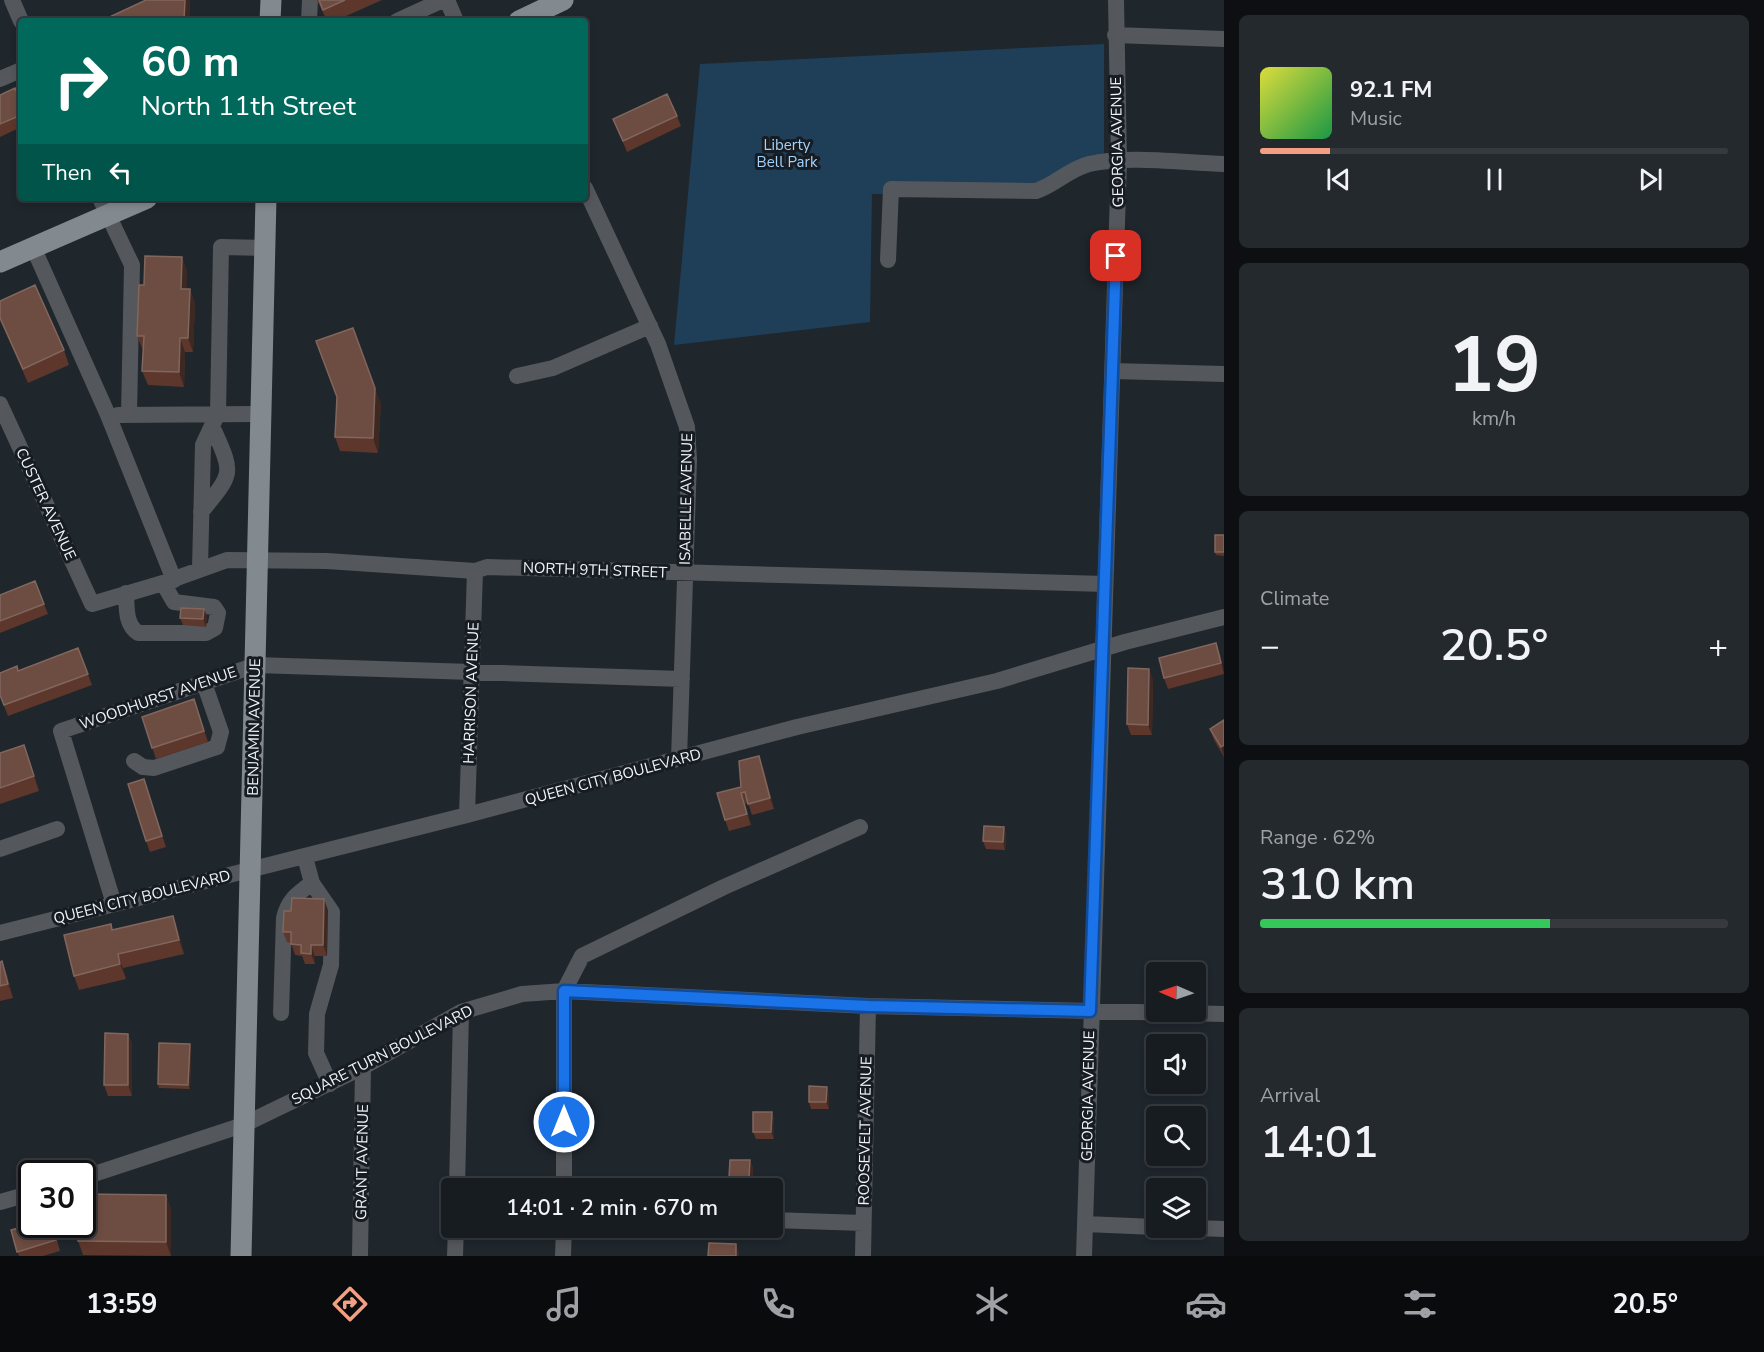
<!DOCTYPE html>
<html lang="en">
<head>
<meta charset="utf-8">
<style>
  body { margin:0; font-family:"Nunito Sans",sans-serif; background:#24292e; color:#f1f3f6; height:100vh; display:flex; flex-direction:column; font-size:22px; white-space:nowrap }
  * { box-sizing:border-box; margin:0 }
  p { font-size:20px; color:#9ea1a5 }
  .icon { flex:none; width:33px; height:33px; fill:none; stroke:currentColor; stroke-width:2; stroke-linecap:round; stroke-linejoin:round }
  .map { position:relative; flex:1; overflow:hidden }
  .drawer { display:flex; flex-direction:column; gap:15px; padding:15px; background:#0d0f12; width:540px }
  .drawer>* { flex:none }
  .banner { position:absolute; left:18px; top:18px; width:570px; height:183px; border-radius:6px; box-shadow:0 3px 9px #0003,0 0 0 2px #363a3f; background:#00695c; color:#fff; overflow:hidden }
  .needle { width:39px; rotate:272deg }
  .tools { position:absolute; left:1146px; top:962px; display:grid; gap:12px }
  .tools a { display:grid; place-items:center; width:60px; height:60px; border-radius:6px; background:#171c21; box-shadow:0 3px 9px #0003,0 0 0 2px #363a3f; font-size:30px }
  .speed { position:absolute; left:18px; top:1160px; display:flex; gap:12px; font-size:30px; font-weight:700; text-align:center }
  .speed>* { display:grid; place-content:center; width:78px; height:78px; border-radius:50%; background:#171c21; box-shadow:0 3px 9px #0003,0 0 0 2px #363a3f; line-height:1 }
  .speed .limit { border:3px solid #111; border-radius:9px; background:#fff; color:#111 }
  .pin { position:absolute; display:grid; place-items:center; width:51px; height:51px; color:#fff; margin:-26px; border-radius:12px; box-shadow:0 3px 9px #0006 }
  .me { position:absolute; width:66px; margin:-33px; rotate:0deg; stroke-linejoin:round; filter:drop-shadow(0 0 4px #0008) }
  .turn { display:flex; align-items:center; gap:21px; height:126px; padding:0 24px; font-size:27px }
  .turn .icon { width:78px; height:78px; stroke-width:2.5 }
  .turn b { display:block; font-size:42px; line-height:51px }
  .then { display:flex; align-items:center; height:57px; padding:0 24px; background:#0003; gap:12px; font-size:22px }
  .big { font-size:45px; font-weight:600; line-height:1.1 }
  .drawer .tile { flex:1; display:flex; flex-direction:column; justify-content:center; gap:9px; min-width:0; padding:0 21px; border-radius:9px; background:#24292e }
  .drawer .dial { align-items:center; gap:0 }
  .dial b { font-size:78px; line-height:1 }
  .song { display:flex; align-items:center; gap:18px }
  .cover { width:72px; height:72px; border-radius:9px; background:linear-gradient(135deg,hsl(60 70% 55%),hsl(140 70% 35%)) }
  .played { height:6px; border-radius:3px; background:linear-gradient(90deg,#f39f83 15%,#363a3f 15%) }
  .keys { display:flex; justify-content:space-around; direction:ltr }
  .heat { display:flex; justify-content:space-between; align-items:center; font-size:33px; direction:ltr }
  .charge { height:9px; border-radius:4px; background:linear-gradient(90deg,#34c759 62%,#363a3f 0) }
  .trip { position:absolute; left:441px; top:1178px; width:342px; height:60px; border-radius:6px; background:#171c21; box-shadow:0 3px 9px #0003,0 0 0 2px #363a3f; font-weight:600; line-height:60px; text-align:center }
  .dock { display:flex; height:96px; justify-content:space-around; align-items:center; background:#090b0d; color:#9ea1a5 }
  .dock .icon { width:42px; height:42px }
  .dock .on { color:#f39f83 }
  .dock b { font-size:27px; color:#f1f3f6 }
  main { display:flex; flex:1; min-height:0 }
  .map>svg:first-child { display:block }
  .green { fill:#1f3e58 }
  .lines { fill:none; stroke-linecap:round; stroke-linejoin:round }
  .minor { stroke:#54575b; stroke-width:16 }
  .major { stroke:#82898f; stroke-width:21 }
  .wall { fill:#5d372b }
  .shaded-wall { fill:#3e2822 }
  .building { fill:#6d4c41; stroke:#81665e; stroke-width:1.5 }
  .route-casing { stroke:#114b97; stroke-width:15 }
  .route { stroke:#1a73e8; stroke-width:10 }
  .labels { text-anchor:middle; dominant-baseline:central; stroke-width:6; stroke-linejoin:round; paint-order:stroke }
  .street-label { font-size:15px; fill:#f0f5f9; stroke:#161c22 }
  .park-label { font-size:15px; fill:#a3d2fb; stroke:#161c22 }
</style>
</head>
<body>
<main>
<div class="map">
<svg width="1224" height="1256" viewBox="0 0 1224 1256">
  <rect width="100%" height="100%" fill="#1f262c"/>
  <path class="green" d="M1104,44V167L1031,194H872L870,322L674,345L700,64Z"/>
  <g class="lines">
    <path class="minor" d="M12,0L21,21
      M447,0L456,21
      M309,21L310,0
      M397,21L443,0
      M1115,35L1224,39
      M0,79L21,70
      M585,188L658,344L687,427L689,460L679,759
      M100,198L132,265L129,415
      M33,247L108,415L174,580
      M888,260L891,189L1036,191C1055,185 1069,169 1089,164C1130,155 1183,163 1224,164
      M1113,371L1224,374
      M517,376L553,368L650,326
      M0,404L92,604L163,583L227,560L327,561L475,571L487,567L1105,584
      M118,415L261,414
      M201,512C235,471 233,474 212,426
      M200,568L203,445L218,413L221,247L265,248
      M126,593C127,608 125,624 138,633H206L215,628L218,613L214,607L174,602L163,583
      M134,761L143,767L154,768L217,747L221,732L204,683
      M467,815L475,571
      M0,849L57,829
      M305,857L312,883L332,912L331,965L317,1014L316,1053L330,1084
      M114,904L61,731L256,665L682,679
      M0,933L467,815L797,727L997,681L1125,642L1224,617
      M281,1013L284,918C288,900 297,894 312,883
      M82,1178L243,1125L363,1067L461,1012L522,994L564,991L582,956L724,887L860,827
      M457,1188L461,1012
      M564,1188V991L868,1006L1224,1014
      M0,1202L32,1193
      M772,1220L863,1223
      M1085,1224L1156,1227
      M1166,1227L1224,1229
      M360,1256L363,1067
      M455,1256L456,1227
      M563,1256L564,1227
      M863,1256L868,1006
      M1084,1256L1119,161L1116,0"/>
    <path class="major" d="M270,21L271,0
      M519,21L563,0
      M0,262L147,198
      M241,1256L266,198"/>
  </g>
  <path class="wall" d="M317,0H382L335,21H327Z
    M0,95L21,102V127L0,137Z
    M677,116L681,126L627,152L613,119Z
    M182,257L187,271L186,289H190L195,304L193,352H185L184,387L148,385L142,371L143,350L137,336L144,285Z
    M0,301L64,350L69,365L28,383L0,320Z
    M381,403L378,453L340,451L335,437Z
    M1224,535V556L1216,555L1215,552Z
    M35,581L48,614L0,633V595Z
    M204,609L207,616L206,627L183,625L180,618Z
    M1216,643L1220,654L1224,674L1168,689L1164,678Z
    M78,648L92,685L8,716L0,696L18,671Z
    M1153,679L1152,735H1131L1127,724Z
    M194,699L208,742L156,759L142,717Z
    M1224,720V757L1214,740L1210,729Z
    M24,745L39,791L0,804V753Z
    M763,767L774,809L752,815L748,803L745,804L751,825L729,831L725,820L741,787Z
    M144,779L166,847L150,852L146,841Z
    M1004,827L1006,834L1005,850L986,849L983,841Z
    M328,910L327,956H315V964H305L302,956L295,955L291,943L287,942L283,932Z
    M173,916L178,930L184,954L123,968L126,979L79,990L74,976L111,924L113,930Z
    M2,961L7,975L13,998L0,1001V962Z
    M128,1034L132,1044V1096H108L104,1085Z
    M190,1044L191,1047L190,1089L159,1088L158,1084Z
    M829,1094V1109H811L809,1102Z
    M772,1112L774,1120V1139H756L753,1132Z
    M753,1167L752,1186L732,1185L729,1178Z
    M166,1195L171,1209V1256L83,1255L78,1241Z
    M54,1229L60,1251L43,1256H19L11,1230Z"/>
  <path class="shaded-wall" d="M185,0H190V21H184Z
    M182,257L187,271L186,303L181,289Z
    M190,289L195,304L193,352L188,338Z
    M180,338L185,352L184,387L179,372Z
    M375,388L381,403L378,453L373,438Z
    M204,609L207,616L206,627L203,619Z
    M1216,643L1220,654L1224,672L1221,663Z
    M1149,669L1153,679L1152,735L1148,725Z
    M1224,745V756L1221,747Z
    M759,756L763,767L774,809L770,798Z
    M741,793L745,804L751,825L747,814Z
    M1004,827L1006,834L1005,850L1003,842Z
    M324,899L328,910L327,956L323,945Z
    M173,916L178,930L184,954L179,940Z
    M311,945L315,956V964L311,954Z
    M118,954L123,968L126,979L120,964Z
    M2,961L7,975L13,998L8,984Z
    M128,1034L132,1044V1096L128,1085Z
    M190,1044L191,1047L190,1089L188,1085Z
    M827,1087L829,1094V1109L826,1102Z
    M772,1112L774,1120V1139L771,1132Z
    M750,1160L753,1167L752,1186L749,1178Z
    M166,1195L171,1209V1256L166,1242Z
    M736,1244L739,1252V1256H736Z"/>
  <path class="building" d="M146,0H185L184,21H101Z
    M319,0H345L323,10Z
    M15,88L21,102V115L0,124V95Z
    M667,94L677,116L623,141L613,119Z
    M145,256L182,257L181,289H190L188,338H180L179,372L142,371L144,336H137L139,285H144Z
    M35,285L64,350L23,369L0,318V301Z
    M353,328L375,388L373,438L335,437L337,397L316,341Z
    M1215,535H1224V552H1215Z
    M35,581L44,604L0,621V595Z
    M181,608L204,609L203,619L180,618Z
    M1216,643L1221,663L1164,678L1159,658Z
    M78,648L88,674L4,705L0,695V673L17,666L18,671Z
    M1128,668L1149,669L1148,725L1127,724Z
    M194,699L204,731L152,748L142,717Z
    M1224,720V745L1221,747L1210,729Z
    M24,745L34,776L0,788V753Z
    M759,756L770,798L748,804L745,792L741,793L747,814L725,820L717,793L741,787L739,761Z
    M144,779L162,836L146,841L128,784Z
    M984,826L1004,827L1003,842L983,841Z
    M292,898L324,899L323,945H311V954L301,953V945L291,944V932H283L284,911H291Z
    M173,916L179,940L118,954L120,964L74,976L64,935L111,924L112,930Z
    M2,961L8,984L0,986V962Z
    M105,1033L128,1034V1085H104Z
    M159,1043L190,1044L188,1085L158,1084Z
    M809,1086L827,1087L826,1102H809Z
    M753,1112H772L771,1132H753Z
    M730,1160H750L749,1178H729Z
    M82,1194L166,1195V1242L78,1241V1224H82Z
    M32,1224H52L56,1240L17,1252L11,1230Z
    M709,1243L736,1244V1256H708Z"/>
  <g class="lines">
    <g class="route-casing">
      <path id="route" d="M564,1122V991L868,1006L1090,1011L1116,256"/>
    </g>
    <use href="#route" class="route"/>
  </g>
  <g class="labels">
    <g class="street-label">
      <text transform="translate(1117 142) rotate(-91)">GEORGIA AVENUE</text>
      <text transform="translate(686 499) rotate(-89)">ISABELLE AVENUE</text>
      <text transform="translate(46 504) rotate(65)">CUSTER AVENUE</text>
      <text transform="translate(595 570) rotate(2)">NORTH 9TH STREET</text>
      <text transform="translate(471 693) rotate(-88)">HARRISON AVENUE</text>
      <text transform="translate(158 698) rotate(-19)">WOODHURST AVENUE</text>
      <text transform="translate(254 727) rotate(-89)">BENJAMIN AVENUE</text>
      <text transform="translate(613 777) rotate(-15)">QUEEN CITY BOULEVARD</text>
      <text transform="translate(142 897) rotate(-14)">QUEEN CITY BOULEVARD</text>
      <text transform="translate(382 1055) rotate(-27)">SQUARE TURN BOULEVARD</text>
      <text transform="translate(1088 1096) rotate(-89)">GEORGIA AVENUE</text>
      <text transform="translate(865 1131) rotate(-89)">ROOSEVELT AVENUE</text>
      <text transform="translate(362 1162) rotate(-89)">GRANT AVENUE</text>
    </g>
    <g class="park-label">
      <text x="787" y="145">Liberty<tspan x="787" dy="17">Bell Park</tspan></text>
    </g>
  </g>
</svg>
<div class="tools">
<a><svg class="needle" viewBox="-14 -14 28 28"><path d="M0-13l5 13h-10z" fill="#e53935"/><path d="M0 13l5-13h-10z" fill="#9ea1a5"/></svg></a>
<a><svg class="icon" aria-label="sound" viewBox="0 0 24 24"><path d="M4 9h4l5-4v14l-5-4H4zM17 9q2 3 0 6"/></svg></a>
<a><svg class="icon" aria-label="search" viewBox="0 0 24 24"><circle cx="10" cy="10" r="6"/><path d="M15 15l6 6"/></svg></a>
<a><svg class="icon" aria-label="layers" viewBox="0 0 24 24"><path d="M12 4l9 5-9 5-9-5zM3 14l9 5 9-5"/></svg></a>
</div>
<div class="speed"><div class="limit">30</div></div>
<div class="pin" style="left:1116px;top:256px;background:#d93025"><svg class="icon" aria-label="arrive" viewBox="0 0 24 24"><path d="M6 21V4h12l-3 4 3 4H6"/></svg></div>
<svg class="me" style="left:564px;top:1122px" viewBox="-20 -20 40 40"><circle r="17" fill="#1a73e8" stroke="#fff" stroke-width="3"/><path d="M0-11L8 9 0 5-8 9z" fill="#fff"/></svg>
<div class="trip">14:01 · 2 min · 670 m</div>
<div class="banner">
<div class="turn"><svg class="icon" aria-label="right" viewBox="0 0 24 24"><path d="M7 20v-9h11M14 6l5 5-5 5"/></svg><div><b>60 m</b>North 11th Street</div></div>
<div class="then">Then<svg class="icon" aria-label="left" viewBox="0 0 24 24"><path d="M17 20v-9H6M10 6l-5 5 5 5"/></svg></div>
</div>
</div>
<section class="drawer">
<div class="tile">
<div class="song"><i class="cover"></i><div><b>92.1 FM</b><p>Music</p></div></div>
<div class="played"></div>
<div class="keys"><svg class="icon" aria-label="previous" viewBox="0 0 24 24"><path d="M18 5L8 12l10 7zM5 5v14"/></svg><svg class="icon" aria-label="pause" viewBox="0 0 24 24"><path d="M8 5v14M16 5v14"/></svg><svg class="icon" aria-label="next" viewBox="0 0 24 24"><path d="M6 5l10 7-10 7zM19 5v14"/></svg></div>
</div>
<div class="tile dial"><b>19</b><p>km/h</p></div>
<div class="tile"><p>Climate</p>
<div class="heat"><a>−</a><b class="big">20.5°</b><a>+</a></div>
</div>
<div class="tile"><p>Range · 62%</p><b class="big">310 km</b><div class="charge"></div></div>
<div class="tile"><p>Arrival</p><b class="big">14:01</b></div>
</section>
</main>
<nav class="dock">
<b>13:59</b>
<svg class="icon on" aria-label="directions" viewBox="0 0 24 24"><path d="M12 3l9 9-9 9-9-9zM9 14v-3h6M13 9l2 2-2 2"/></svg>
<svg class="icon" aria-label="music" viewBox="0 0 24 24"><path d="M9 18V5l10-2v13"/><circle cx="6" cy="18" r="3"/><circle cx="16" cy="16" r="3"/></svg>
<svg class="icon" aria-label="phone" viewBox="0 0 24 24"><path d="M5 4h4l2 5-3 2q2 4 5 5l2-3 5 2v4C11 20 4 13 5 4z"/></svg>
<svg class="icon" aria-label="climate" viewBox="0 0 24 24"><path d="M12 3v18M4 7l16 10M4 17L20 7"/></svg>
<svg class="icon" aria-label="car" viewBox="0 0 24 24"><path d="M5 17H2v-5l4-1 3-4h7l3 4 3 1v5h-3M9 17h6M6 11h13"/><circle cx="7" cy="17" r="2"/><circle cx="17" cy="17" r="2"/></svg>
<svg class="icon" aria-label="filters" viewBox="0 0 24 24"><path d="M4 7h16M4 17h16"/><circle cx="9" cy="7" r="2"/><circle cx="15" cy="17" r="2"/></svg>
<b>20.5°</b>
</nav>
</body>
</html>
